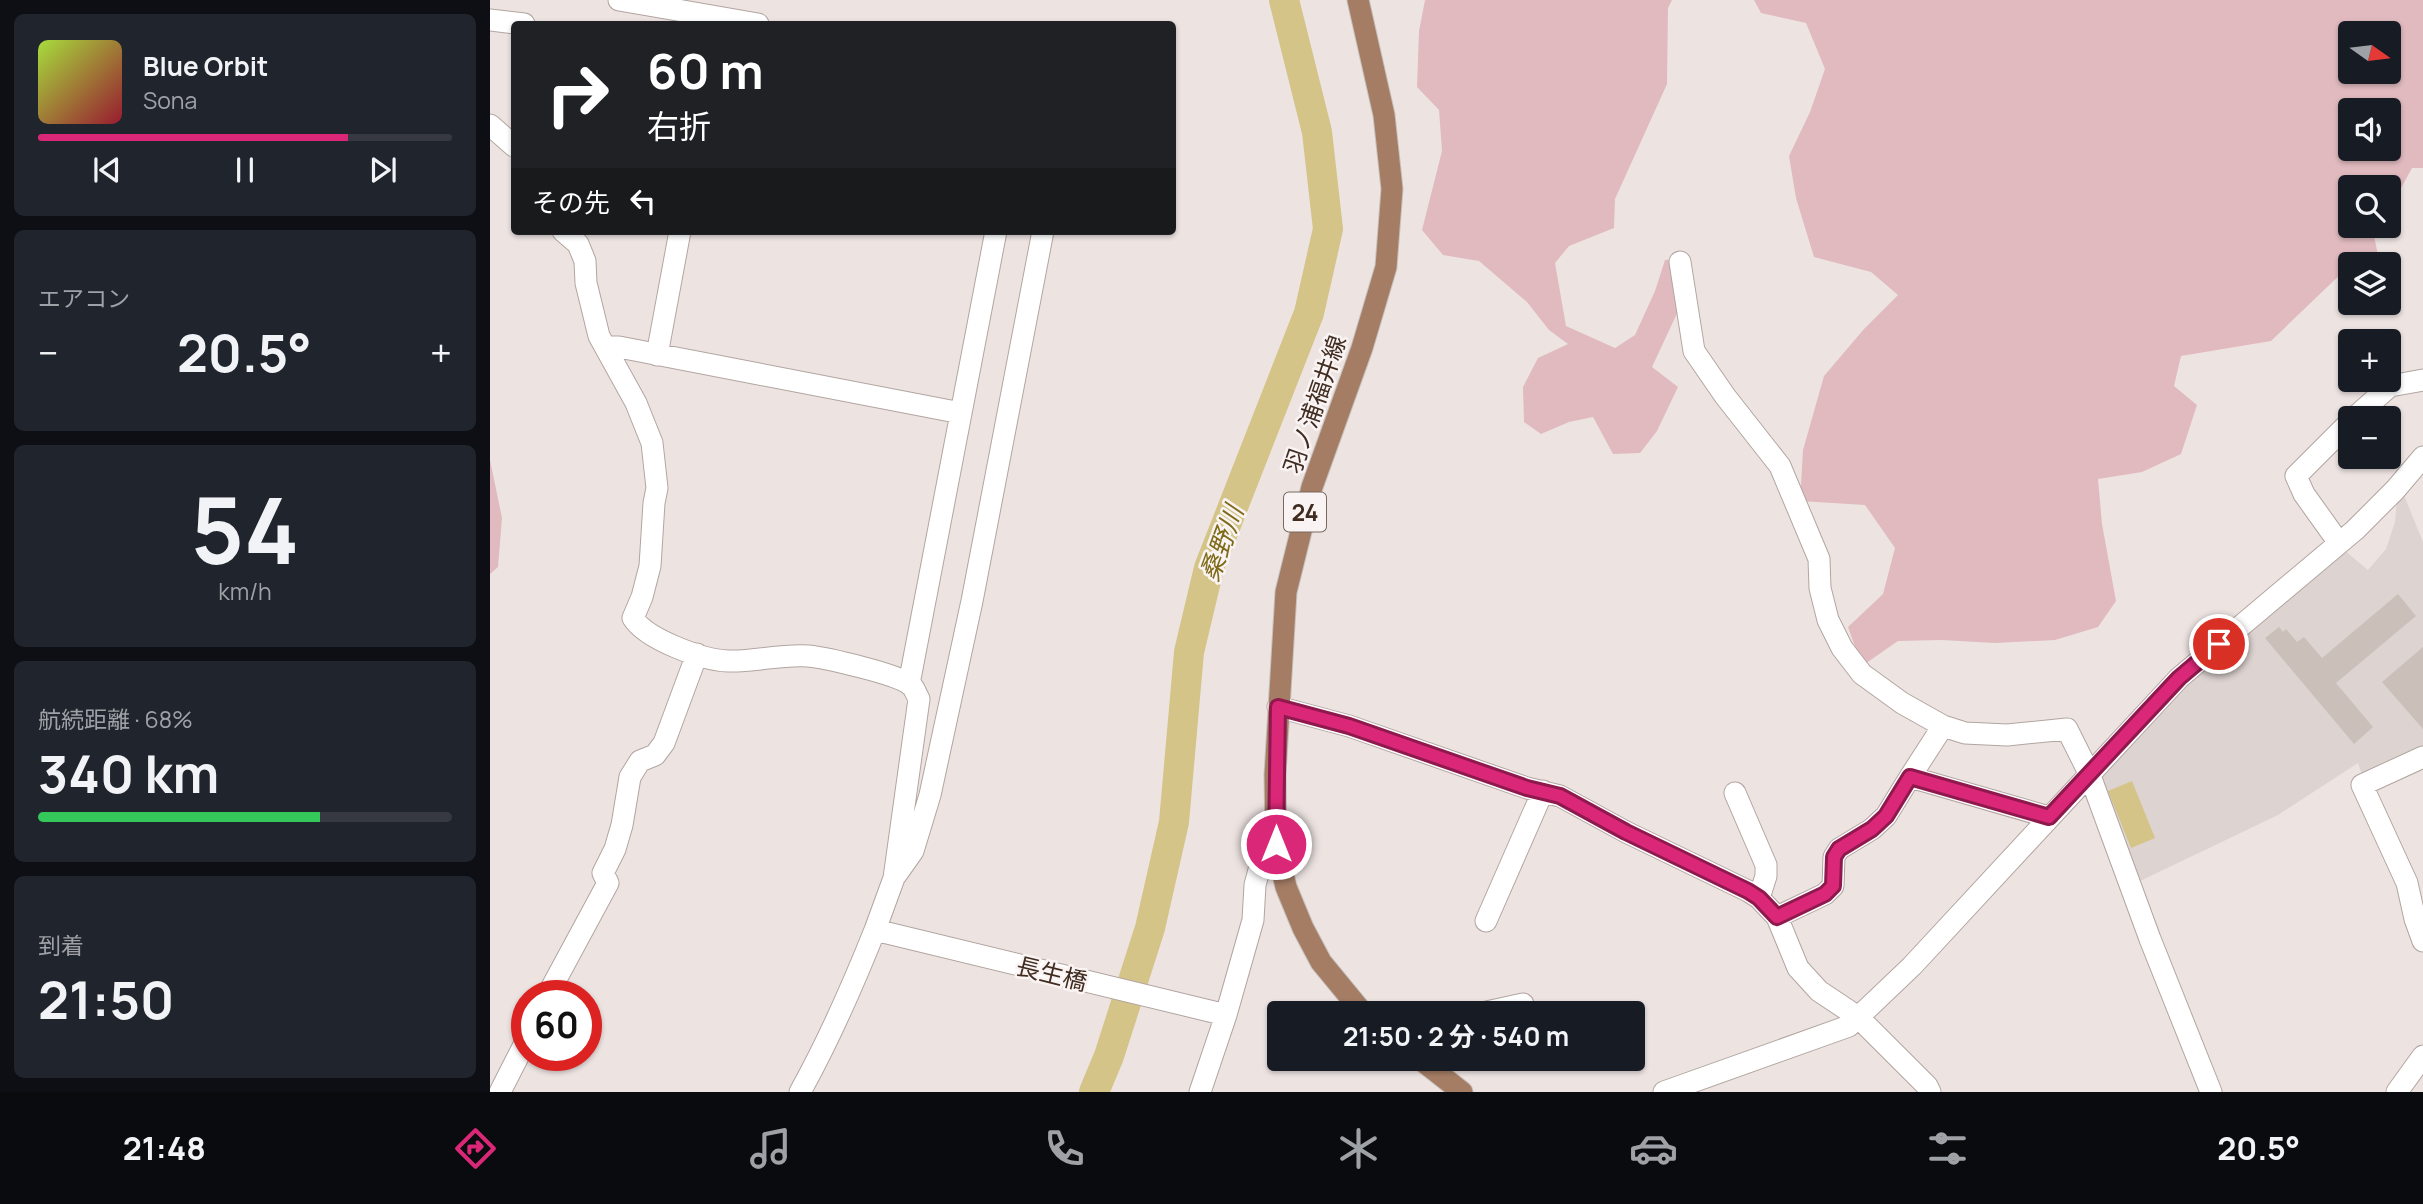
<!DOCTYPE html>
<html lang="ja">
<head>
<meta charset="utf-8">
<style>
  body { margin:0; font-family:Manrope,"Noto Sans JP",sans-serif; background:#20242c; color:#f1f3f6; height:100vh; display:flex; flex-direction:column; font-size:26px; white-space:nowrap }
  * { box-sizing:border-box; margin:0 }
  p { font-size:23px; color:#9ea1a6 }
  .icon { flex:none; width:38px; height:38px; fill:none; stroke:currentColor; stroke-width:2; stroke-linecap:round; stroke-linejoin:round }
  .map { position:relative; flex:1; overflow:hidden }
  .drawer { display:flex; flex-direction:column; gap:14px; padding:14px; background:#0d0f14; width:490px }
  .drawer>* { flex:none }
  .hud { position:absolute; left:21px; top:21px; width:665px; height:214px; border-radius:7px; box-shadow:0 2px 5px #0004; background:#202124; color:#fff; overflow:hidden }
  .needle { width:46px; rotate:104deg }
  .tools { position:absolute; left:1848px; top:21px; display:grid; gap:14px }
  .tools a { display:grid; place-items:center; width:63px; height:63px; border-radius:7px; background:#171b24; box-shadow:0 2px 5px #0004; font-size:35px }
  .speed { position:absolute; left:21px; top:980px; display:flex; gap:14px; font-size:35px; font-weight:700; text-align:center }
  .speed>* { display:grid; place-content:center; width:91px; height:91px; border-radius:50%; background:#171b24; box-shadow:0 2px 5px #0004; line-height:1 }
  .speed .limit { border:10px solid #d22; background:#fff; color:#111 }
  .pin { position:absolute; display:grid; place-items:center; width:60px; height:60px; color:#fff; margin:-30px; border:4px solid #fff; border-radius:50%; box-shadow:0 2px 7px #0007 }
  .me { position:absolute; width:77px; margin:-38px; rotate:0deg; stroke-linejoin:round; filter:drop-shadow(0 0 5px #0008) }
  .turn { display:flex; align-items:center; gap:24px; height:147px; padding:0 21px; font-size:32px }
  .turn .icon { width:91px; height:91px; stroke-width:2.5 }
  .turn b { display:block; font-size:49px; line-height:60px }
  .then { display:flex; align-items:center; height:66px; padding:0 21px; background:#0003; gap:14px; font-size:26px }
  .big { font-size:52px; font-weight:700; line-height:1.1 }
  .drawer .tile { flex:1; display:flex; flex-direction:column; justify-content:center; gap:10px; min-width:0; padding:0 24px; border-radius:10px; background:#20242c }
  .drawer .dial { align-items:center; gap:0 }
  .dial b { font-size:91px; line-height:1 }
  .song { display:flex; align-items:center; gap:21px }
  .cover { width:84px; height:84px; border-radius:10px; background:linear-gradient(135deg,hsl(80 70% 55%),hsl(350 70% 35%)) }
  .played { height:7px; border-radius:4px; background:linear-gradient(90deg,#db2777 75%,#363941 75%) }
  .keys { display:flex; justify-content:space-around; direction:ltr }
  .heat { display:flex; justify-content:space-between; align-items:center; font-size:38px; direction:ltr }
  .charge { height:10px; border-radius:5px; background:linear-gradient(90deg,#34c759 68%,#363941 0) }
  .trip { position:absolute; left:777px; top:1001px; width:378px; height:70px; border-radius:7px; background:#171b24; box-shadow:0 2px 5px #0004; font-weight:700; line-height:70px; text-align:center }
  .dock { display:flex; height:112px; justify-content:space-around; align-items:center; background:#090b0e; color:#9ea1a6 }
  .dock .icon { width:49px; height:49px }
  .dock .active { color:#db2777 }
  .dock b { font-size:32px; color:#f1f3f6 }
  main { display:flex; flex:1; min-height:0 }
  .map>svg:first-child { display:block }
  .built { fill:#ddd3d0 }
  .green { fill:#e0babe; fill-rule:evenodd }
  .water { fill:#d5c488 }
  .lines { fill:none; stroke-linecap:round; stroke-linejoin:round }
  .river { stroke:#d5c488; stroke-width:30 }
  .building { fill:#cbbfba }
  .minor-casing { stroke:#b2a5a0; stroke-width:23 }
  .major-casing { stroke:#c6c0bc; stroke-width:23 }
  .minor { stroke:#fff; stroke-width:21 }
  .major { stroke:#a57d65; stroke-width:21 }
  .route-casing { stroke:#8e194d; stroke-width:18 }
  .route { stroke:#db2777; stroke-width:12 }
  .labels { text-anchor:middle; dominant-baseline:central; stroke-width:5; stroke-linejoin:round; paint-order:stroke }
  .shield { fill:#f9f4f3; stroke:#786860; stroke-width:2 }
  .shield-label { font-size:23px; font-weight:bold; fill:#402c21 }
  .street-label { font-size:24px; fill:#402c21; stroke:#f9f4f3 }
  .water-label { font-size:26px; font-style:italic; fill:#7f6a18; stroke:#f9f4f3 }
</style>
</head>
<body>
<main>
<section class="drawer">
<div class="tile">
<div class="song"><i class="cover"></i><div><b>Blue Orbit</b><p>Sona</p></div></div>
<div class="played"></div>
<div class="keys"><svg class="icon" aria-label="previous" viewBox="0 0 24 24"><path d="M18 5L8 12l10 7zM5 5v14"/></svg><svg class="icon" aria-label="pause" viewBox="0 0 24 24"><path d="M8 5v14M16 5v14"/></svg><svg class="icon" aria-label="next" viewBox="0 0 24 24"><path d="M6 5l10 7-10 7zM19 5v14"/></svg></div>
</div>
<div class="tile"><p>エアコン</p>
<div class="heat"><a>−</a><b class="big">20.5°</b><a>+</a></div>
</div>
<div class="tile dial"><b>54</b><p>km/h</p></div>
<div class="tile"><p>航続距離 · 68%</p><b class="big">340 km</b><div class="charge"></div></div>
<div class="tile"><p>到着</p><b class="big">21:50</b></div>
</section>
<div class="map">
<svg width="1933" height="1092" viewBox="0 0 1933 1092">
  <rect width="100%" height="100%" fill="#ede4e2"/>
  <path class="built" d="M1913,493L1933,542V752L1874,780L1868,763L1788,815L1648,882L1608,769L1702,678L1854,550L1878,570L1896,549L1905,522L1907,499Z"/>
  <path class="green" d="M935,0H1182L1178,8L1177,84L1125,199L1124,228L1079,246L1065,263L1076,326L1125,348L1145,335L1165,291L1175,260L1185,259L1190,307L1162,367L1188,387L1167,431L1150,453L1123,454L1103,417L1079,422L1051,434L1034,422L1033,387L1048,358L1078,344L1059,330L1037,302L989,261L953,255L932,230L952,151L949,110L927,87L929,31Z
    M1264,0H1933V168H1922L1899,210V187H1860V226H1889L1884,236L1890,264H1860V270L1857,268L1781,341L1691,356L1684,386L1707,405L1691,454L1652,472L1608,479L1612,524L1626,601L1608,627L1565,640L1505,643L1451,640L1408,641L1372,666L1358,627L1393,594L1405,548L1375,505L1310,501L1313,450L1334,376L1374,329L1408,295L1381,272L1324,257L1306,198L1299,156L1320,112L1335,69L1316,23L1271,13ZM1860,33H1899V72H1860ZM1860,110H1899V149H1860Z
    M0,460L12,518L8,567L0,574Z"/>
  <path class="water" d="M1642,781L1665,838L1641,848L1618,791Z"/>
  <g class="lines">
    <path class="river" d="M604,1092L619,1056L660,928L684,822L699,652L719,568L819,313L838,229L827,132L794,0"/>
  </g>
  <path class="building" d="M1908,594L1926,616L1846,683L1883,727L1864,744L1775,638L1789,627L1793,632L1796,629L1807,642L1814,637L1832,658Z
    M1933,647V729L1892,682Z"/>
  <g class="lines">
    <g class="minor-casing">
      <path id="minor" d="M129,0L268,24
        M0,20L34,24
        M0,125L24,146
        M73,231L88,244L95,261L96,283L109,336L146,403L162,443L167,488L164,503L160,566L152,597L143,618C156,639 212,660 238,661C264,662 291,654 318,656C337,658 407,674 421,685C425,689 426,694 429,699L404,878L385,930L736,1015L763,920L765,885L773,855L786,844
        M1190,262L1204,351L1235,396L1290,466L1329,559L1330,588L1338,620L1352,648L1372,674L1412,703L1453,726L1475,733L1517,735L1577,729L1599,773L1660,939L1721,1092
        M116,347H129L471,413
        M167,355L190,231
        M1864,418L1900,386L1933,380
        M1849,543L1814,494L1806,476L1860,422
        M419,684L506,231
        M788,707L859,726L1037,788L1070,796L1136,832L1258,891L1269,898L1287,917L1308,968L1329,991L1368,1017L1437,1086L1440,1092
        M1453,726L1420,777L1559,817
        M1933,757L1872,785L1917,883L1925,919L1933,941
        M1245,793L1276,865V876L1269,898
        M406,875L423,851L440,795L482,601L553,231
        M1287,917L1335,894L1343,886L1344,857L1349,849L1382,829L1396,816L1420,777
        M996,921L1053,791
        M57,996L118,883L113,873L125,849L132,825L140,777L150,761L165,755L174,743L207,654
        M992,1013L1033,1004
        M10,1092L37,1039
        M310,1092C339,1040 363,985 385,930
        M710,1092L736,1015
        M1174,1092L1359,1026L1422,966L1689,678L1865,530L1905,490L1933,457
        M1907,1092L1933,1056"/>
    </g>
    <g class="major-casing">
      <path id="major" d="M868,0L894,115L902,189L896,267L872,348L822,487L796,592L785,775L786,844L796,887L813,928L831,962L873,1013
        M930,1059L972,1092"/>
    </g>
    <use href="#minor" class="minor"/>
    <use href="#major" class="major"/>
  </g>
  <g class="lines">
    <g class="route-casing">
      <path id="route" d="M786,844L788,707L859,726L1037,788L1070,796L1136,832L1258,891L1269,898L1287,917L1335,894L1343,886L1344,857L1349,849L1382,829L1396,816L1420,777L1559,817L1689,678L1729,644"/>
    </g>
    <use href="#route" class="route"/>
  </g>
  <g class="labels">
    <rect class="shield" x="794" y="492.5" width="42" height="39" rx="5"/>
    <g class="shield-label">
      <text x="815" y="512">24</text>
    </g>
    <g class="street-label">
      <text transform="translate(824 404) rotate(-71)">羽ノ浦福井線</text>
      <text transform="translate(562 973) rotate(14)">長生橋</text>
    </g>
    <g class="water-label">
      <text transform="translate(731 543) rotate(-70)">桑野川</text>
    </g>
  </g>
</svg>
<div class="tools">
<a><svg class="needle" viewBox="-14 -14 28 28"><path d="M0-13l5 13h-10z" fill="#e53935"/><path d="M0 13l5-13h-10z" fill="#9ea1a6"/></svg></a>
<a><svg class="icon" aria-label="sound" viewBox="0 0 24 24"><path d="M4 9h4l5-4v14l-5-4H4zM17 9q2 3 0 6"/></svg></a>
<a><svg class="icon" aria-label="search" viewBox="0 0 24 24"><circle cx="10" cy="10" r="6"/><path d="M15 15l6 6"/></svg></a>
<a><svg class="icon" aria-label="layers" viewBox="0 0 24 24"><path d="M12 4l9 5-9 5-9-5zM3 14l9 5 9-5"/></svg></a>
<a>+</a>
<a>−</a>
</div>
<div class="speed"><div class="limit">60</div></div>
<div class="pin" style="left:1729px;top:644px;background:#d93025"><svg class="icon" aria-label="arrive" viewBox="0 0 24 24"><path d="M6 21V4h12l-3 4 3 4H6"/></svg></div>
<svg class="me" style="left:786px;top:844px" viewBox="-20 -20 40 40"><circle r="17" fill="#db2777" stroke="#fff" stroke-width="3"/><path d="M0-11L8 9 0 5-8 9z" fill="#fff"/></svg>
<div class="trip">21:50 · 2 分 · 540 m</div>
<div class="hud">
<div class="turn"><svg class="icon" aria-label="right" viewBox="0 0 24 24"><path d="M7 20v-9h11M14 6l5 5-5 5"/></svg><div><b>60 m</b>右折</div></div>
<div class="then">その先<svg class="icon" aria-label="left" viewBox="0 0 24 24"><path d="M17 20v-9H6M10 6l-5 5 5 5"/></svg></div>
</div>
</div>
</main>
<nav class="dock">
<b>21:48</b>
<svg class="icon active" aria-label="directions" viewBox="0 0 24 24"><path d="M12 3l9 9-9 9-9-9zM9 14v-3h6M13 9l2 2-2 2"/></svg>
<svg class="icon" aria-label="music" viewBox="0 0 24 24"><path d="M9 18V5l10-2v13"/><circle cx="6" cy="18" r="3"/><circle cx="16" cy="16" r="3"/></svg>
<svg class="icon" aria-label="phone" viewBox="0 0 24 24"><path d="M5 4h4l2 5-3 2q2 4 5 5l2-3 5 2v4C11 20 4 13 5 4z"/></svg>
<svg class="icon" aria-label="climate" viewBox="0 0 24 24"><path d="M12 3v18M4 7l16 10M4 17L20 7"/></svg>
<svg class="icon" aria-label="car" viewBox="0 0 24 24"><path d="M5 17H2v-5l4-1 3-4h7l3 4 3 1v5h-3M9 17h6M6 11h13"/><circle cx="7" cy="17" r="2"/><circle cx="17" cy="17" r="2"/></svg>
<svg class="icon" aria-label="filters" viewBox="0 0 24 24"><path d="M4 7h16M4 17h16"/><circle cx="9" cy="7" r="2"/><circle cx="15" cy="17" r="2"/></svg>
<b>20.5°</b>
</nav>
</body>
</html>
